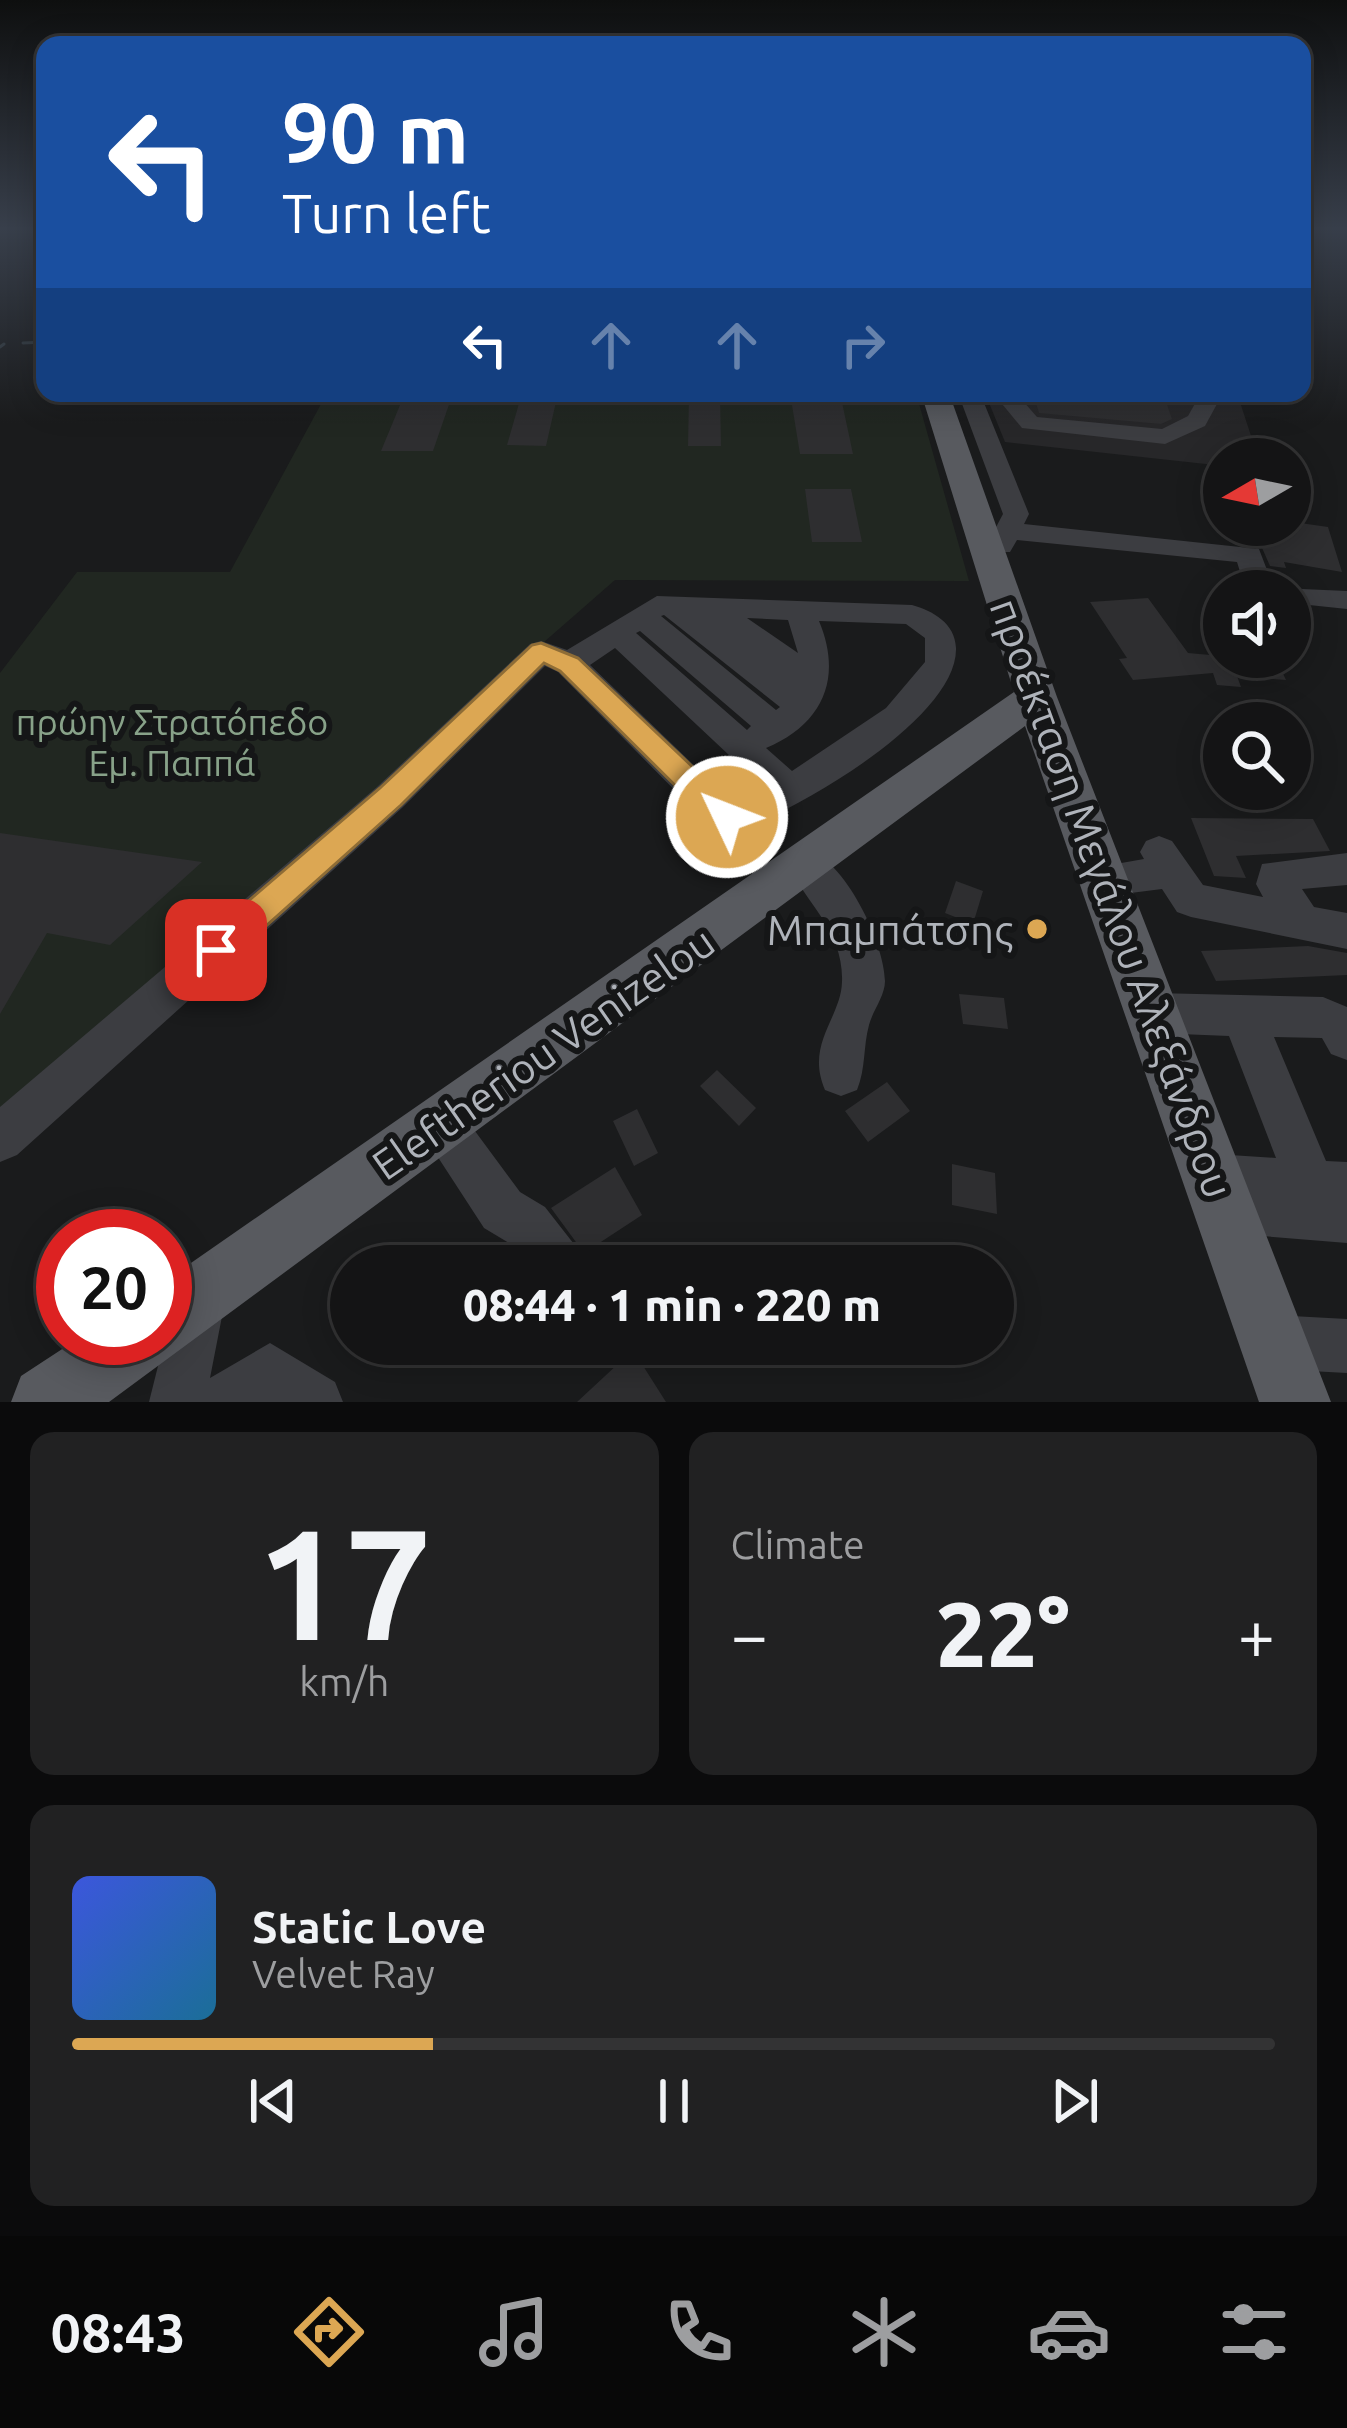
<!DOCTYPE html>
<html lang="en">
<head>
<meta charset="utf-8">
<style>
  body { margin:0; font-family:Ubuntu,sans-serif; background:#212122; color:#f1f3f6; height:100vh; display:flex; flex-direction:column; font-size:45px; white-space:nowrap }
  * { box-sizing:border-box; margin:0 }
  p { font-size:39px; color:#9d9ea0 }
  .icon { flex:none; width:66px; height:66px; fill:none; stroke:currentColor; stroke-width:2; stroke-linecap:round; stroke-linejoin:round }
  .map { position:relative; height:1402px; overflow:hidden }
  .drawer { display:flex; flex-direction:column; gap:30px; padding:30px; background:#0b0b0c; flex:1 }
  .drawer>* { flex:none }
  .top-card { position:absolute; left:36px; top:36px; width:1275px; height:366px; border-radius:24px; box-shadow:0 6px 30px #0003,0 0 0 3px #333334; background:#1a4fa0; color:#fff; overflow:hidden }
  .needle { width:78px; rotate:261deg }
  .fabs { position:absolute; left:1203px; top:438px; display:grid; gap:24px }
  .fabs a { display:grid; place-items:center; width:108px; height:108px; border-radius:50%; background:#141415; box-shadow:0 6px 30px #0003,0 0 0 3px #333334; font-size:60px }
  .speed { position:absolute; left:36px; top:1209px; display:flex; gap:24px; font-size:60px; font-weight:700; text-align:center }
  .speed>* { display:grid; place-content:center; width:156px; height:156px; border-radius:50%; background:#141415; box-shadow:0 6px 30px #0003,0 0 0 3px #333334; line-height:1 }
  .speed .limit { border:18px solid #d22; background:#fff; color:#111 }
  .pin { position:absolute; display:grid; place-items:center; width:102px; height:102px; color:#fff; margin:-51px; border-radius:24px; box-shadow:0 6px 18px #0006 }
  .me { position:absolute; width:132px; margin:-66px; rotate:313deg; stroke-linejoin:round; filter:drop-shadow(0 0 9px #0008) }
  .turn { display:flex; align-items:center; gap:42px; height:252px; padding:0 48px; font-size:54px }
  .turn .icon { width:156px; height:156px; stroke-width:2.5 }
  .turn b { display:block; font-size:84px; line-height:102px }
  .lanes { display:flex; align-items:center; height:114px; padding:0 48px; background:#0003; justify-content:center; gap:60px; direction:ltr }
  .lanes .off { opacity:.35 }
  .big { font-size:90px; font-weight:800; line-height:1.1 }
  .drawer .tile { flex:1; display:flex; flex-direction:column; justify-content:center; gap:18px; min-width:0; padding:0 42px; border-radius:24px; background:#212122 }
  .drawer .dial { align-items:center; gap:0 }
  .dial b { font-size:156px; line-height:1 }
  .song { display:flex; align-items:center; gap:36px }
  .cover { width:144px; height:144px; border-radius:18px; background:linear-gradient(135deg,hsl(230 70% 55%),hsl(200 70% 35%)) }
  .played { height:12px; border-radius:6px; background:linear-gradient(90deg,#dca753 30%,#333334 30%) }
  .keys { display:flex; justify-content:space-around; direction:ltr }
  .heat { display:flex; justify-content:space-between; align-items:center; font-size:66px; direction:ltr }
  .drawer .tiles { flex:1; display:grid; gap:30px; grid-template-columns:1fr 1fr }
  .tile:last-child { grid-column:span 2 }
  .trip { position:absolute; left:330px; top:1245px; width:684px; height:120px; border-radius:60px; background:#141415; box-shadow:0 6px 30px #0003,0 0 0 3px #333334; font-weight:800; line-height:120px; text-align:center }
  .menu { display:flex; height:192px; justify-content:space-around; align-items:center; background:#080808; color:#9d9ea0 }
  .menu .icon { width:84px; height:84px }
  .menu .selected { color:#dca753 }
  .menu b { font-size:54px; color:#f1f3f6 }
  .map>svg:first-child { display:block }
  .built { fill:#272729 }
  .green { fill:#212721 }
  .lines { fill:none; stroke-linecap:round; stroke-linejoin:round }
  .stream { stroke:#323a3f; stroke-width:3 }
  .building { fill:#2e2e30 }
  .minor { fill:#3c3d41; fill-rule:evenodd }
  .major { fill:#585a5f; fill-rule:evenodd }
  .route { fill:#dca753; stroke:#8f6d36; stroke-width:3 }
  .poi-dot { fill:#dca753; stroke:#151617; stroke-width:4.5 }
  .labels { text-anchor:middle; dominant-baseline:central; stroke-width:12; stroke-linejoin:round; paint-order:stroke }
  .park-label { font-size:36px; fill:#88a289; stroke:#151617 }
  .near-street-label { font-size:42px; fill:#afb3ba; stroke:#151617 }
  .near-poi-label { font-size:42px; fill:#afb3ba; stroke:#151617; text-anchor:end }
</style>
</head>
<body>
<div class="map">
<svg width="1347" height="1402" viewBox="0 0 1347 1402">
  <rect width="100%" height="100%" fill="#1a1b1c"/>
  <path class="built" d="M985,393H1237L1255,448L1254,459H1224V466L1005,442Z"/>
  <path class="green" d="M327,393H916L969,581L615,580L0,1117V673L77,572H230Z"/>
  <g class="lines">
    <path class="stream" d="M23,343L45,342
      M0,347L4,344"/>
  </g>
  <path class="building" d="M405,393H453L433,451H381Z
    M522,393H558L546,446L507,445Z
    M689,393H720L721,446H688Z
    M790,393H840L853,454H800Z
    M1033,393H1163L1172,419L1161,424L1039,413Z
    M805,489H851L862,542H812Z
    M1300,523L1328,527L1342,572L1284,562L1286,568L1270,566L1252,525Z
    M1148,598L1188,653L1277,661L1286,680L1237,676L1241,687L1217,685L1213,673L1133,680L1119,659L1127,658L1090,602Z
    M1191,818L1313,819L1330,851L1236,856L1246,878L1214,876Z
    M0,833L202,862L110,945L47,933L0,1014Z
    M956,881L983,891L973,924L945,913Z
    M1308,946L1347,953V975L1216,981L1201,951Z
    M959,994L1004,998L1008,1029L963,1024Z
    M717,1070L756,1108L739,1126L700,1086Z
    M887,1082L910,1111L868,1142L845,1111Z
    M637,1109L658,1153L634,1166L613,1121Z
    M952,1164L995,1173L997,1214L952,1205Z
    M615,1167L642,1215L584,1253L551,1208Z
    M633,1350L666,1402H577Z"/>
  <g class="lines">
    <path class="minor" d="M958,393H980L1029,514L1024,524L1259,549L1272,583L1279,588L1347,591V609L1290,603V591H1246L1237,562L1017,540L1010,552H990L986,546L1003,514Z
      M993,393H1016L1037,417L1162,429L1188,416L1201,393H1223L1205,426L1165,444L1022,428Z
      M657,596L912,605C933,611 955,623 956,648C958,719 793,813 732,833L709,825L558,672L545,666L403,807L17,1155L0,1162V1107L377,787L530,644L541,641L567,650ZM664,615L780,707L776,710L661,616ZM747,618L788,620L798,653ZM819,621L906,624L925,638V662L886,708L792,771L766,748C823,724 843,678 819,621ZM640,631L751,726L747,730L636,633ZM615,648L763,787L732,802L590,665Z
      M1159,836L1172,841L1203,885L1263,897L1256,884L1262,864L1347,853V885L1302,889L1314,907L1347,913V949L1191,917L1177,912L1162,889L1107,896L1093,892L1087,880L1093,868L1144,859L1140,852L1146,841Z
      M806,848C845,861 884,941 885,981C885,996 873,1010 869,1025C863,1047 866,1068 857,1090L841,1096L825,1090C805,1044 841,1018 842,982C844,932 807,904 787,864L792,853Z
      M1155,993L1323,997L1347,1007V1060L1331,1054L1322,1038L1274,1037L1326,1161L1347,1162V1243L1225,1233L1207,1226L1200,1208L1204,1199L1198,1196L1190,1179L1198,1162L1215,1154L1276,1158L1229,1036L1155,1033L1140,1027L1133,1013L1140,999Z
      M441,1101L458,1108L520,1192L545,1207L577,1248L585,1266H527L509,1243L484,1228L417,1125L424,1108Z
      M198,1274L217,1282L225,1301L210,1378L270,1343L335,1382L343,1402H149L179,1282Z
      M1273,1315L1347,1319V1373L1273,1369L1254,1361L1246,1342L1254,1323Z"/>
    <path class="major" d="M921,393H949L1057,697L1331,1402H1259L1025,726L109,1402H11L21,1376L79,1338H165V1281L1014,692Z"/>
  </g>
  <linearGradient id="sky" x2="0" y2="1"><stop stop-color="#0e0f0f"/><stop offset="0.54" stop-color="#383f4b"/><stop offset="1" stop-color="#383f4b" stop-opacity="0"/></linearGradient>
  <rect width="1347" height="423" fill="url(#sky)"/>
  <path class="route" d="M541,643L578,658L737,809L742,817L737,826H716L560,671L544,663L401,805L228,960L216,965L204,960L199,950L204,939L380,788L532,645Z"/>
  <circle class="poi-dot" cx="1037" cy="929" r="12"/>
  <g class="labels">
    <g class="park-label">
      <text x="172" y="721">πρώην Στρατόπεδο<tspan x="172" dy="41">Εμ. Παππά</tspan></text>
    </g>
    <g class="near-street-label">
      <text transform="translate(1112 898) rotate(70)">προέκταση Μεγάλου Αλεξάνδρου</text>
      <text transform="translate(543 1053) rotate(-35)">Eleftheriou Venizelou</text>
    </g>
    <g class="near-poi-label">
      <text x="1013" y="929">Μπαμπάτσης</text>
    </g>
  </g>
</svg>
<div class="fabs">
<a><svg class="needle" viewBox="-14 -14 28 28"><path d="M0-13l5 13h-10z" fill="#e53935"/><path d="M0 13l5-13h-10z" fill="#9d9ea0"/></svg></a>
<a><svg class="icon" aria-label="sound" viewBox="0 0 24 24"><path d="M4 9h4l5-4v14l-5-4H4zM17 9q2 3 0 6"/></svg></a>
<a><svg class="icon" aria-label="search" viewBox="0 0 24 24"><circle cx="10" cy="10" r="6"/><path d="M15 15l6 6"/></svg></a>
</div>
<div class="speed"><div class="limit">20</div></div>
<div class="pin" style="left:216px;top:950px;background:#d93025"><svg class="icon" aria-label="arrive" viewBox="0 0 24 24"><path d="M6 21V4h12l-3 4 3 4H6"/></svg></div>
<svg class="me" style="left:727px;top:817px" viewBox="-20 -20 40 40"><circle r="17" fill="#dca753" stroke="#fff" stroke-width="3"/><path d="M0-11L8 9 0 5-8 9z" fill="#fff"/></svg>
<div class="trip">08:44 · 1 min · 220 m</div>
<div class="top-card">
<div class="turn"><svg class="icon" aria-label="left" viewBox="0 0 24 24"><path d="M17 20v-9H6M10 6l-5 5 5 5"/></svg><div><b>90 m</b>Turn left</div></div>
<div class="lanes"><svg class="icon" aria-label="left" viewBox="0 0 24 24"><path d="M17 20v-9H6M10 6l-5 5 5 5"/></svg><svg class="icon off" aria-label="ahead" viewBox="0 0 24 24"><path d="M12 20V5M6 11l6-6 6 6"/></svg><svg class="icon off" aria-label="ahead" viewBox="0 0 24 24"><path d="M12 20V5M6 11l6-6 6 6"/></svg><svg class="icon off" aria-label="right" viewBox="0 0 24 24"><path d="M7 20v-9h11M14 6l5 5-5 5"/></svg></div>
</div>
</div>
<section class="drawer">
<div class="tiles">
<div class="tile dial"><b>17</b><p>km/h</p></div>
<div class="tile"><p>Climate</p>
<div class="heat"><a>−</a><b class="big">22°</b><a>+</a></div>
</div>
<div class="tile">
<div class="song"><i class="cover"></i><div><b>Static Love</b><p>Velvet Ray</p></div></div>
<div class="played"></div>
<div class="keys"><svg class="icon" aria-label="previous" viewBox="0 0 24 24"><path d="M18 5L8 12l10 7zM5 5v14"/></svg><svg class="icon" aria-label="pause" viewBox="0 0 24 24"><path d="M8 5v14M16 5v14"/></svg><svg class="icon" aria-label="next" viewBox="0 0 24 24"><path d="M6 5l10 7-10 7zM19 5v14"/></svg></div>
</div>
</div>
</section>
<nav class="menu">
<b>08:43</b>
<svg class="icon selected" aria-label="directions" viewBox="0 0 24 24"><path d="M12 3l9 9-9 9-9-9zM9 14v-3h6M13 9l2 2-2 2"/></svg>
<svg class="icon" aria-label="music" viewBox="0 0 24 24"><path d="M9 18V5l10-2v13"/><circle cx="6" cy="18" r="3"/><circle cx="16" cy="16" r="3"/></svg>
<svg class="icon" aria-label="phone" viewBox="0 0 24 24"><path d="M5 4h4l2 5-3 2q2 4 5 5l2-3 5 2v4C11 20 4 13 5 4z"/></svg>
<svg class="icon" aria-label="climate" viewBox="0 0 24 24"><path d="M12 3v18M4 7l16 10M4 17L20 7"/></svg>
<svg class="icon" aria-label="car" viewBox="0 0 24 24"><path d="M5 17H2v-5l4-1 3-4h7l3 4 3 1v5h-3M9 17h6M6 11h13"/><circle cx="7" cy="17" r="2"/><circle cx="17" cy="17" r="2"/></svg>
<svg class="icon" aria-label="filters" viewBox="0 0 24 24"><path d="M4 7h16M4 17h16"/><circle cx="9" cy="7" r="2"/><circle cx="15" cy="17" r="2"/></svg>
</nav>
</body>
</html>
